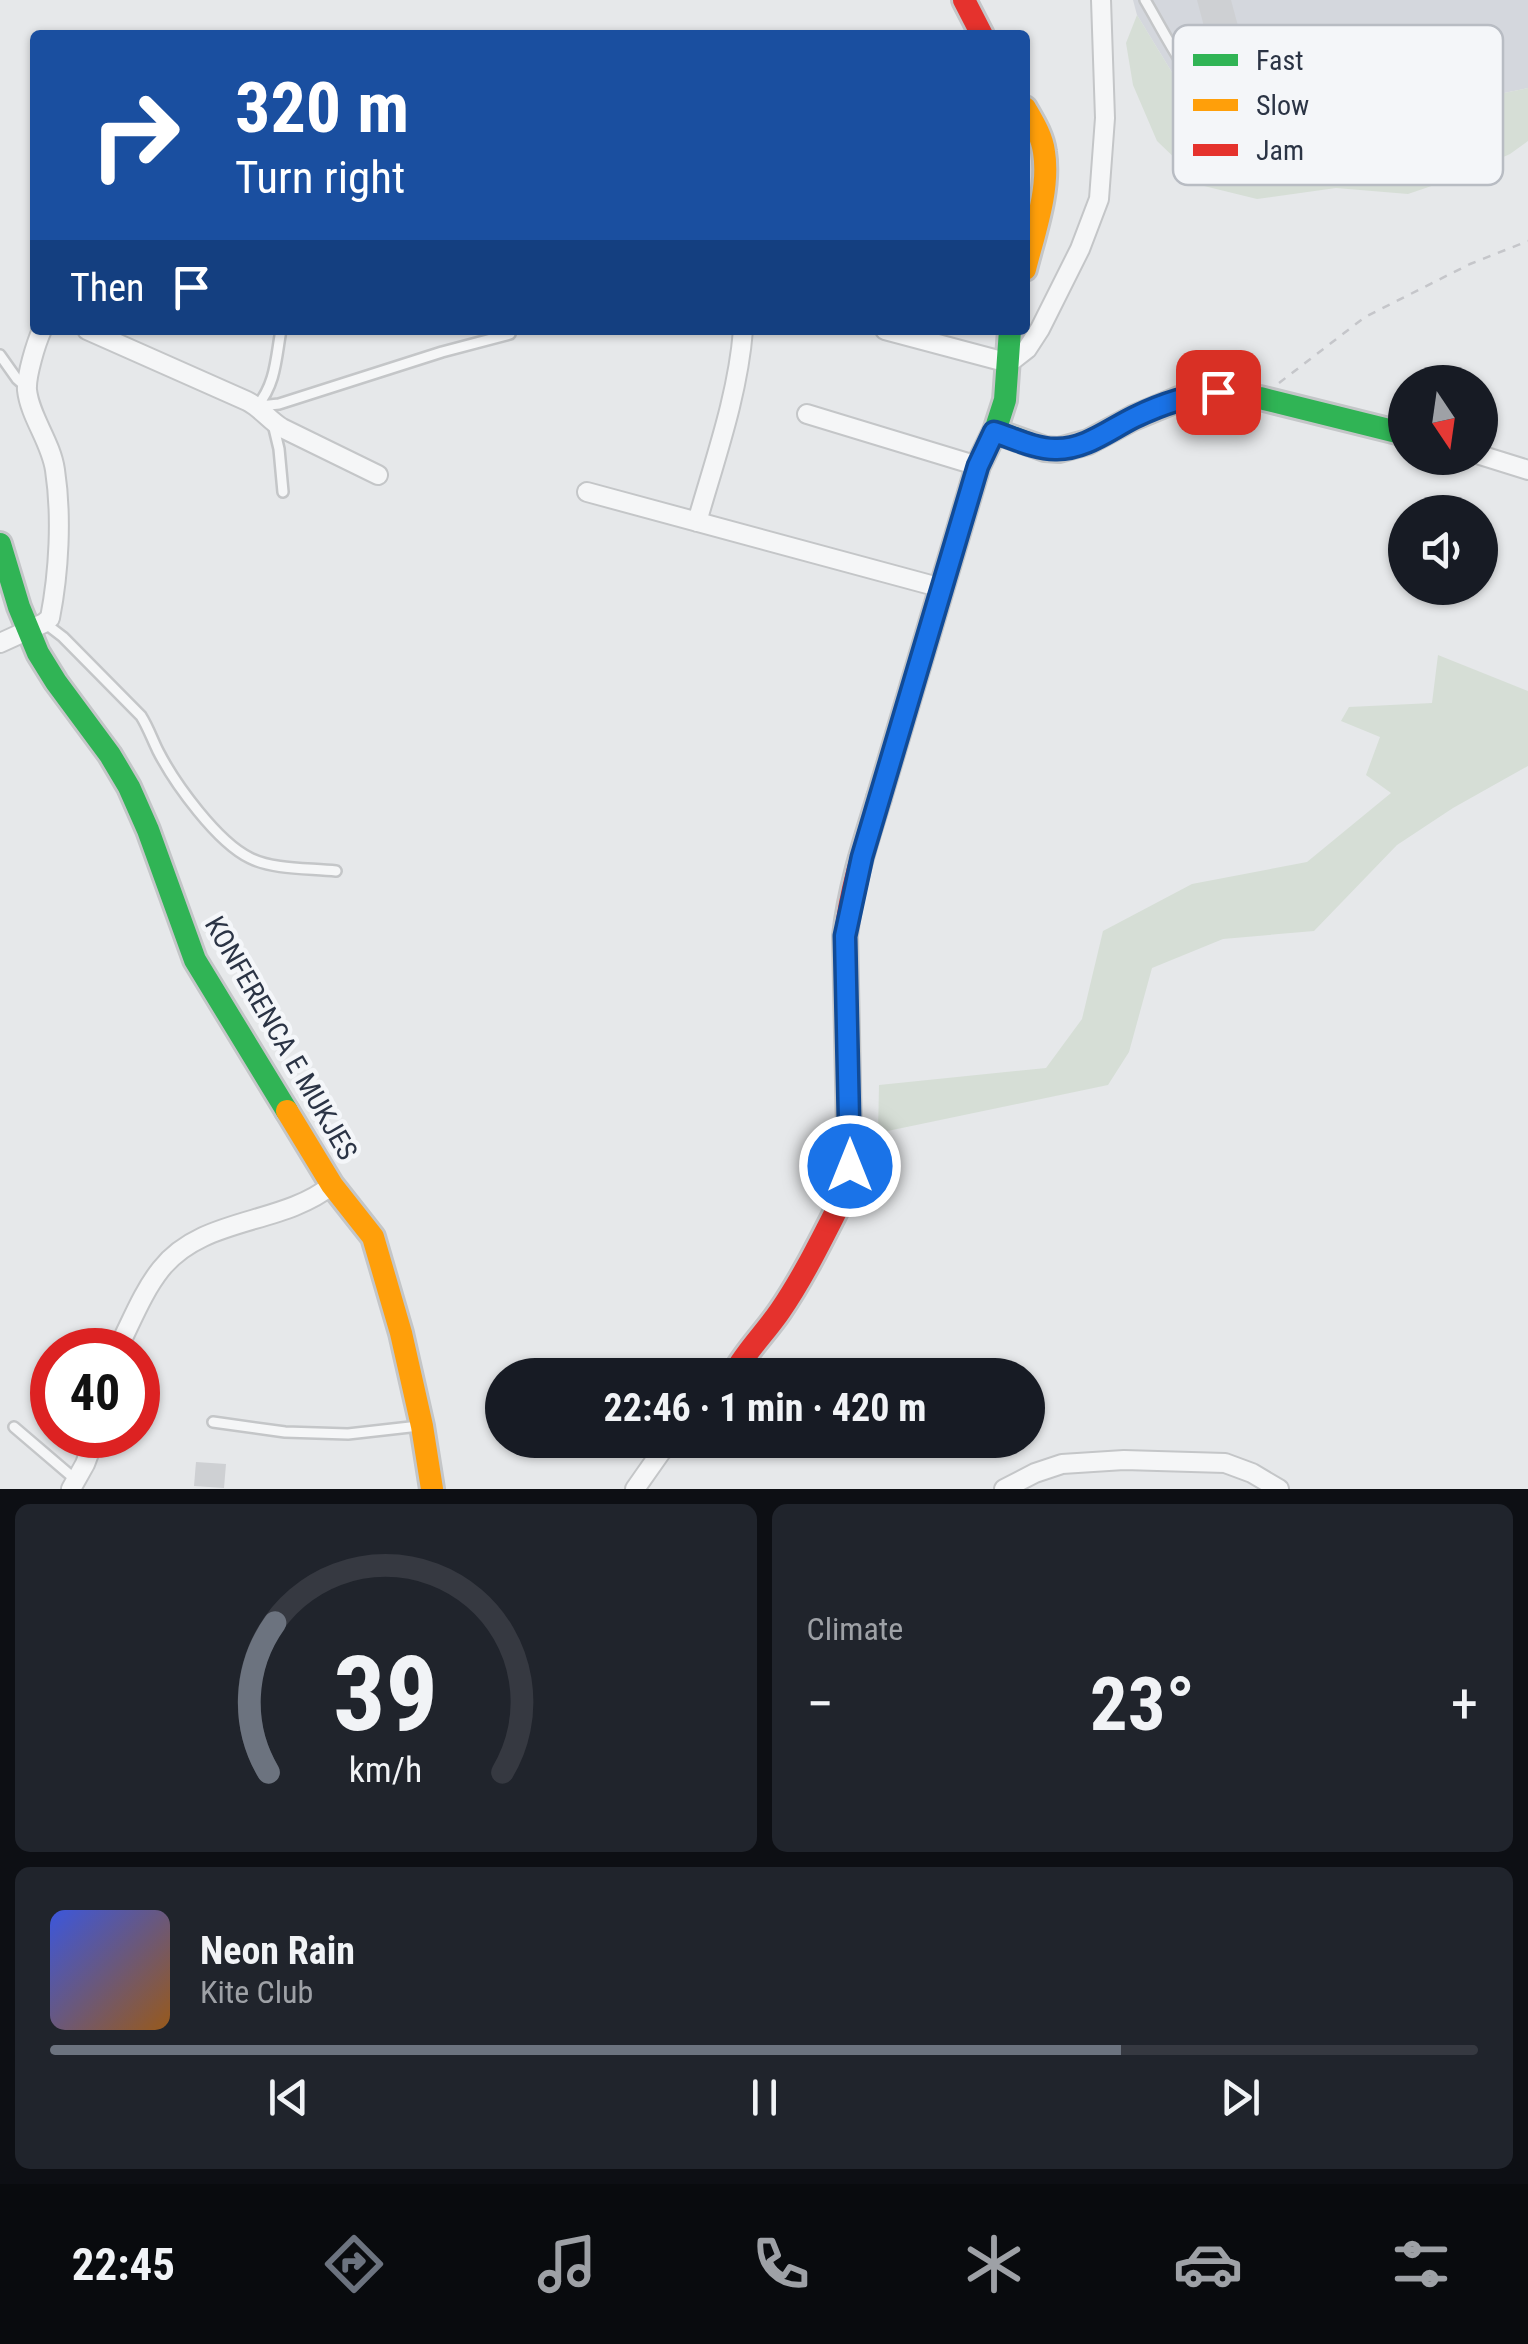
<!DOCTYPE html>
<html lang="en">
<head>
<meta charset="utf-8">
<style>
  body { margin:0; font-family:"Roboto Condensed",sans-serif; background:#20242c; color:#f1f3f6; height:100vh; display:flex; flex-direction:column; font-size:38px; white-space:nowrap }
  * { box-sizing:border-box; margin:0 }
  p { font-size:32px; color:#9ea1a6 }
  .icon { flex:none; width:55px; height:55px; fill:none; stroke:currentColor; stroke-width:2; stroke-linecap:round; stroke-linejoin:round }
  .map { position:relative; height:1489px; overflow:hidden }
  .panel { display:flex; flex-direction:column; gap:15px; padding:15px; background:#0d0f14; flex:1 }
  .panel>* { flex:none }
  .guide { position:absolute; left:30px; top:30px; width:1000px; height:305px; border-radius:10px; box-shadow:0 2px 8px #0004; background:#1a4fa0; color:#fff; overflow:hidden }
  .needle { width:65px; rotate:167deg }
  .fabs { position:absolute; left:1388px; top:365px; display:grid; gap:20px }
  .fabs a { display:grid; place-items:center; width:110px; height:110px; border-radius:50%; background:#171b24; box-shadow:0 2px 8px #0004; font-size:50px }
  .speed { position:absolute; left:30px; top:1328px; display:flex; gap:20px; font-size:50px; font-weight:700; text-align:center }
  .speed>* { display:grid; place-content:center; width:130px; height:130px; border-radius:50%; background:#171b24; box-shadow:0 2px 8px #0004; line-height:1 }
  .speed .limit { border:15px solid #d22; background:#fff; color:#111 }
  .pin { position:absolute; display:grid; place-items:center; width:85px; height:85px; color:#fff; margin:-42px; border-radius:20px; box-shadow:0 5px 15px #0006 }
  .me { position:absolute; width:110px; margin:-55px; rotate:0deg; stroke-linejoin:round; filter:drop-shadow(0 0 8px #0008) }
  .turn { display:flex; align-items:center; gap:35px; height:210px; padding:0 40px; font-size:45px }
  .turn .icon { width:130px; height:130px; stroke-width:2.5 }
  .turn b { display:block; font-size:70px; line-height:85px }
  .then { display:flex; align-items:center; height:95px; padding:0 40px; background:#0003; gap:20px; font-size:38px }
  .big { font-size:75px; font-weight:700; line-height:1.1 }
  .panel .card { flex:1; display:flex; flex-direction:column; justify-content:center; gap:15px; min-width:0; padding:0 35px; border-radius:15px; background:#20242c }
  .panel .dial { align-items:center; gap:0 }
  .dial svg { height:260px; overflow:visible; fill:none; stroke:#363941; stroke-width:7; stroke-linecap:round; text-anchor:middle }
  .dial text { fill:#f1f3f6; stroke:none }
  .song { display:flex; align-items:center; gap:30px }
  .cover { width:120px; height:120px; border-radius:15px; background:linear-gradient(135deg,hsl(230 70% 55%),hsl(30 70% 35%)) }
  .played { height:10px; border-radius:5px; background:linear-gradient(90deg,#6c737f 75%,#363941 75%) }
  .keys { display:flex; justify-content:space-around; direction:ltr }
  .heat { display:flex; justify-content:space-between; align-items:center; font-size:55px; direction:ltr }
  .panel .tiles { flex:1; display:grid; gap:15px; grid-template-columns:1fr 1fr }
  .card:last-child { grid-column:span 2 }
  .trip { position:absolute; left:485px; top:1358px; width:560px; height:100px; border-radius:50px; background:#171b24; box-shadow:0 2px 8px #0004; font-weight:700; line-height:100px; text-align:center }
  .tabs { display:flex; height:160px; justify-content:space-around; align-items:center; background:#090b0e; color:#9ea1a6 }
  .tabs .icon { width:70px; height:70px }
  .tabs .on { color:#6c737f }
  .tabs b { font-size:45px; color:#f1f3f6 }
  .map>svg:first-child { display:block }
  .built { fill:#d4d7dd }
  .green { fill:#d6ded6 }
  .building { fill:#ced0d3 }
  .lines { fill:none; stroke-linecap:round; stroke-linejoin:round }
  .lane-casing { stroke:#c4c6c8; stroke-width:14 }
  .street-casing { stroke:#c4c6c8; stroke-width:22 }
  .fast-casing { stroke:#c4c6c8; stroke-width:28 }
  .slow-casing { stroke:#c4c6c8; stroke-width:28 }
  .jam-casing { stroke:#c4c6c8; stroke-width:28 }
  .path { stroke:#c5c6ca; stroke-width:2.5; stroke-dasharray:8 8; stroke-linecap:butt }
  .lane { stroke:#f5f6f7; stroke-width:9 }
  .street { stroke:#f5f6f7; stroke-width:18 }
  .fast { stroke:#30b455; stroke-width:22 }
  .slow { stroke:#ff9f0a; stroke-width:22 }
  .jam { stroke:#e5322d; stroke-width:22 }
  .route-casing { stroke:#114b97; stroke-width:25 }
  .route { stroke:#1a73e8; stroke-width:18 }
  .labels { text-anchor:middle; dominant-baseline:central; stroke-width:9; stroke-linejoin:round; paint-order:stroke }
  .street-label { font-size:28px; fill:#2b3445; stroke:#f4f6f9 }
  .key { fill:#f4f6f9; stroke:#b8bcc3; stroke-width:2.5 }
  .key-label { font-size:28px; fill:#2b3445 }
</style>
</head>
<body>
<div class="map">
<svg width="1528" height="1489" viewBox="0 0 1528 1489">
  <rect width="100%" height="100%" fill="#e6e8ea"/>
  <path class="built" d="M1133,0H1528V88L1504,93L1465,114L1317,147L1257,153L1207,114L1173,74L1137,15Z"/>
  <path class="green" d="M1137,15L1173,74L1207,114L1257,153L1317,147L1465,114L1504,93L1528,88V141L1510,154L1461,176L1408,194L1336,188L1257,199L1204,186L1157,141L1133,85L1126,43Z
    M1438,655L1528,691V766L1453,808L1397,845L1314,931L1223,939L1152,968L1129,1052L1108,1085L878,1133L879,1085L1046,1068L1082,1019L1103,931L1192,884L1307,862L1391,793L1366,775L1380,737L1341,721L1349,707L1432,703Z"/>
  <path class="building" d="M1197,0H1231L1256,93L1224,102Z
    M196,1462L226,1464L224,1488L194,1486Z"/>
  <g class="lines">
    <g class="lane-casing">
      <path id="lane" d="M1145,0C1169,40 1218,143 1270,148C1275,148 1280,147 1285,146L1496,91
        M0,355L17,379L26,387
        M257,406C276,384 276,357 281,330
        M260,406L279,404L442,352L510,334
        M273,424L279,449L283,492
        M46,624L63,637L141,716C148,727 152,739 158,751C175,784 217,842 250,858C274,870 310,868 336,871
        M213,1422L285,1432L348,1434L419,1426
        M14,1427L76,1480"/>
    </g>
    <g class="street-casing">
      <path id="street" d="M87,330L247,401C261,408 269,420 282,428L378,475
        M885,330L1009,363L1027,349L1040,329L1080,249L1099,199L1105,118L1101,0
        M807,414L978,466
        M1480,455L1528,470
        M587,492L942,588
        M697,522C715,459 738,395 743,330
        M0,643L44,623L50,618C59,572 62,516 55,470C51,442 30,417 27,390C26,376 36,343 42,330
        M117,1350C131,1323 142,1293 161,1269C203,1216 281,1226 332,1185
        M71,1489L85,1464L96,1435
        M635,1489L661,1452L672,1440
        M1004,1489L1035,1473L1062,1464L1124,1460L1225,1463L1252,1473L1279,1489"/>
    </g>
    <g class="fast-casing">
      <path id="fast" d="M995,431L1045,449L1059,450L1088,442L1133,418L1179,399L1218,391L1260,398L1405,434
        M0,544L19,607L38,653L56,682L110,755L129,787L148,830L195,960L287,1111
        M879,798L978,466L995,431L1005,400L1010,330"/>
    </g>
    <g class="slow-casing">
      <path id="slow" d="M1025,108C1033,122 1042,136 1044,152C1050,189 1034,233 1025,269
        M287,1111L332,1185L373,1237L401,1333L422,1426L432,1489"/>
    </g>
    <g class="jam-casing">
      <path id="jam" d="M964,0L982,35
        M733,1375C746,1351 765,1333 780,1311C806,1273 825,1232 846,1192L850,1179L845,936C850,889 865,843 879,798"/>
    </g>
    <path class="path" d="M1279,383L1365,317L1470,264L1528,241"/>
    <use href="#lane" class="lane"/>
    <use href="#street" class="street"/>
    <use href="#fast" class="fast"/>
    <use href="#slow" class="slow"/>
    <use href="#jam" class="jam"/>
  </g>
  <g class="lines">
    <g class="route-casing">
      <path id="route" d="M850,1166L845,936L862,857L978,466L994,432C1013,438 1035,449 1055,449C1085,450 1110,429 1135,417C1162,404 1189,395 1218,392"/>
    </g>
    <use href="#route" class="route"/>
  </g>
  <g class="labels">
    <g class="street-label">
      <text transform="translate(281 1038) rotate(60)">KONFERENCA E MUKJES</text>
    </g>
  </g>
  <rect x="1173" y="25" width="330" height="160" rx="15" class="key"/>
  <rect x="1193" y="54" width="45" height="12" fill="#30b455"/>
  <rect x="1193" y="99" width="45" height="12" fill="#ff9f0a"/>
  <rect x="1193" y="144" width="45" height="12" fill="#e5322d"/>
  <g class="key-label">
    <text x="1256" y="70">Fast</text>
    <text x="1256" y="115">Slow</text>
    <text x="1256" y="160">Jam</text>
  </g>
</svg>
<div class="fabs">
<a><svg class="needle" viewBox="-14 -14 28 28"><path d="M0-13l5 13h-10z" fill="#e53935"/><path d="M0 13l5-13h-10z" fill="#9ea1a6"/></svg></a>
<a><svg class="icon" aria-label="sound" viewBox="0 0 24 24"><path d="M4 9h4l5-4v14l-5-4H4zM17 9q2 3 0 6"/></svg></a>
</div>
<div class="speed"><div class="limit">40</div></div>
<div class="pin" style="left:1218px;top:392px;background:#d93025"><svg class="icon" aria-label="arrive" viewBox="0 0 24 24"><path d="M6 21V4h12l-3 4 3 4H6"/></svg></div>
<svg class="me" style="left:850px;top:1166px" viewBox="-20 -20 40 40"><circle r="17" fill="#1a73e8" stroke="#fff" stroke-width="3"/><path d="M0-11L8 9 0 5-8 9z" fill="#fff"/></svg>
<div class="trip">22:46 · 1 min · 420 m</div>
<div class="guide">
<div class="turn"><svg class="icon" aria-label="right" viewBox="0 0 24 24"><path d="M7 20v-9h11M14 6l5 5-5 5"/></svg><div><b>320 m</b>Turn right</div></div>
<div class="then">Then<svg class="icon" aria-label="arrive" viewBox="0 0 24 24"><path d="M6 21V4h12l-3 4 3 4H6"/></svg></div>
</div>
</div>
<section class="panel">
<div class="tiles">
<div class="card dial"><svg viewBox="0 0 100 80">
<path d="M14 69A42 42 0 1 1 86 69"/>
<path d="M14 69A42 42 0 0 1 16 23" stroke="#6c737f"/>
<text x="50" y="56" font-size="32" font-weight="700">39</text>
<text x="50" y="72" font-size="11">km/h</text>
</svg></div>
<div class="card"><p>Climate</p>
<div class="heat"><a>−</a><b class="big">23°</b><a>+</a></div>
</div>
<div class="card">
<div class="song"><i class="cover"></i><div><b>Neon Rain</b><p>Kite Club</p></div></div>
<div class="played"></div>
<div class="keys"><svg class="icon" aria-label="previous" viewBox="0 0 24 24"><path d="M18 5L8 12l10 7zM5 5v14"/></svg><svg class="icon" aria-label="pause" viewBox="0 0 24 24"><path d="M8 5v14M16 5v14"/></svg><svg class="icon" aria-label="next" viewBox="0 0 24 24"><path d="M6 5l10 7-10 7zM19 5v14"/></svg></div>
</div>
</div>
</section>
<nav class="tabs">
<b>22:45</b>
<svg class="icon on" aria-label="directions" viewBox="0 0 24 24"><path d="M12 3l9 9-9 9-9-9zM9 14v-3h6M13 9l2 2-2 2"/></svg>
<svg class="icon" aria-label="music" viewBox="0 0 24 24"><path d="M9 18V5l10-2v13"/><circle cx="6" cy="18" r="3"/><circle cx="16" cy="16" r="3"/></svg>
<svg class="icon" aria-label="phone" viewBox="0 0 24 24"><path d="M5 4h4l2 5-3 2q2 4 5 5l2-3 5 2v4C11 20 4 13 5 4z"/></svg>
<svg class="icon" aria-label="climate" viewBox="0 0 24 24"><path d="M12 3v18M4 7l16 10M4 17L20 7"/></svg>
<svg class="icon" aria-label="car" viewBox="0 0 24 24"><path d="M5 17H2v-5l4-1 3-4h7l3 4 3 1v5h-3M9 17h6M6 11h13"/><circle cx="7" cy="17" r="2"/><circle cx="17" cy="17" r="2"/></svg>
<svg class="icon" aria-label="filters" viewBox="0 0 24 24"><path d="M4 7h16M4 17h16"/><circle cx="9" cy="7" r="2"/><circle cx="15" cy="17" r="2"/></svg>
</nav>
</body>
</html>
